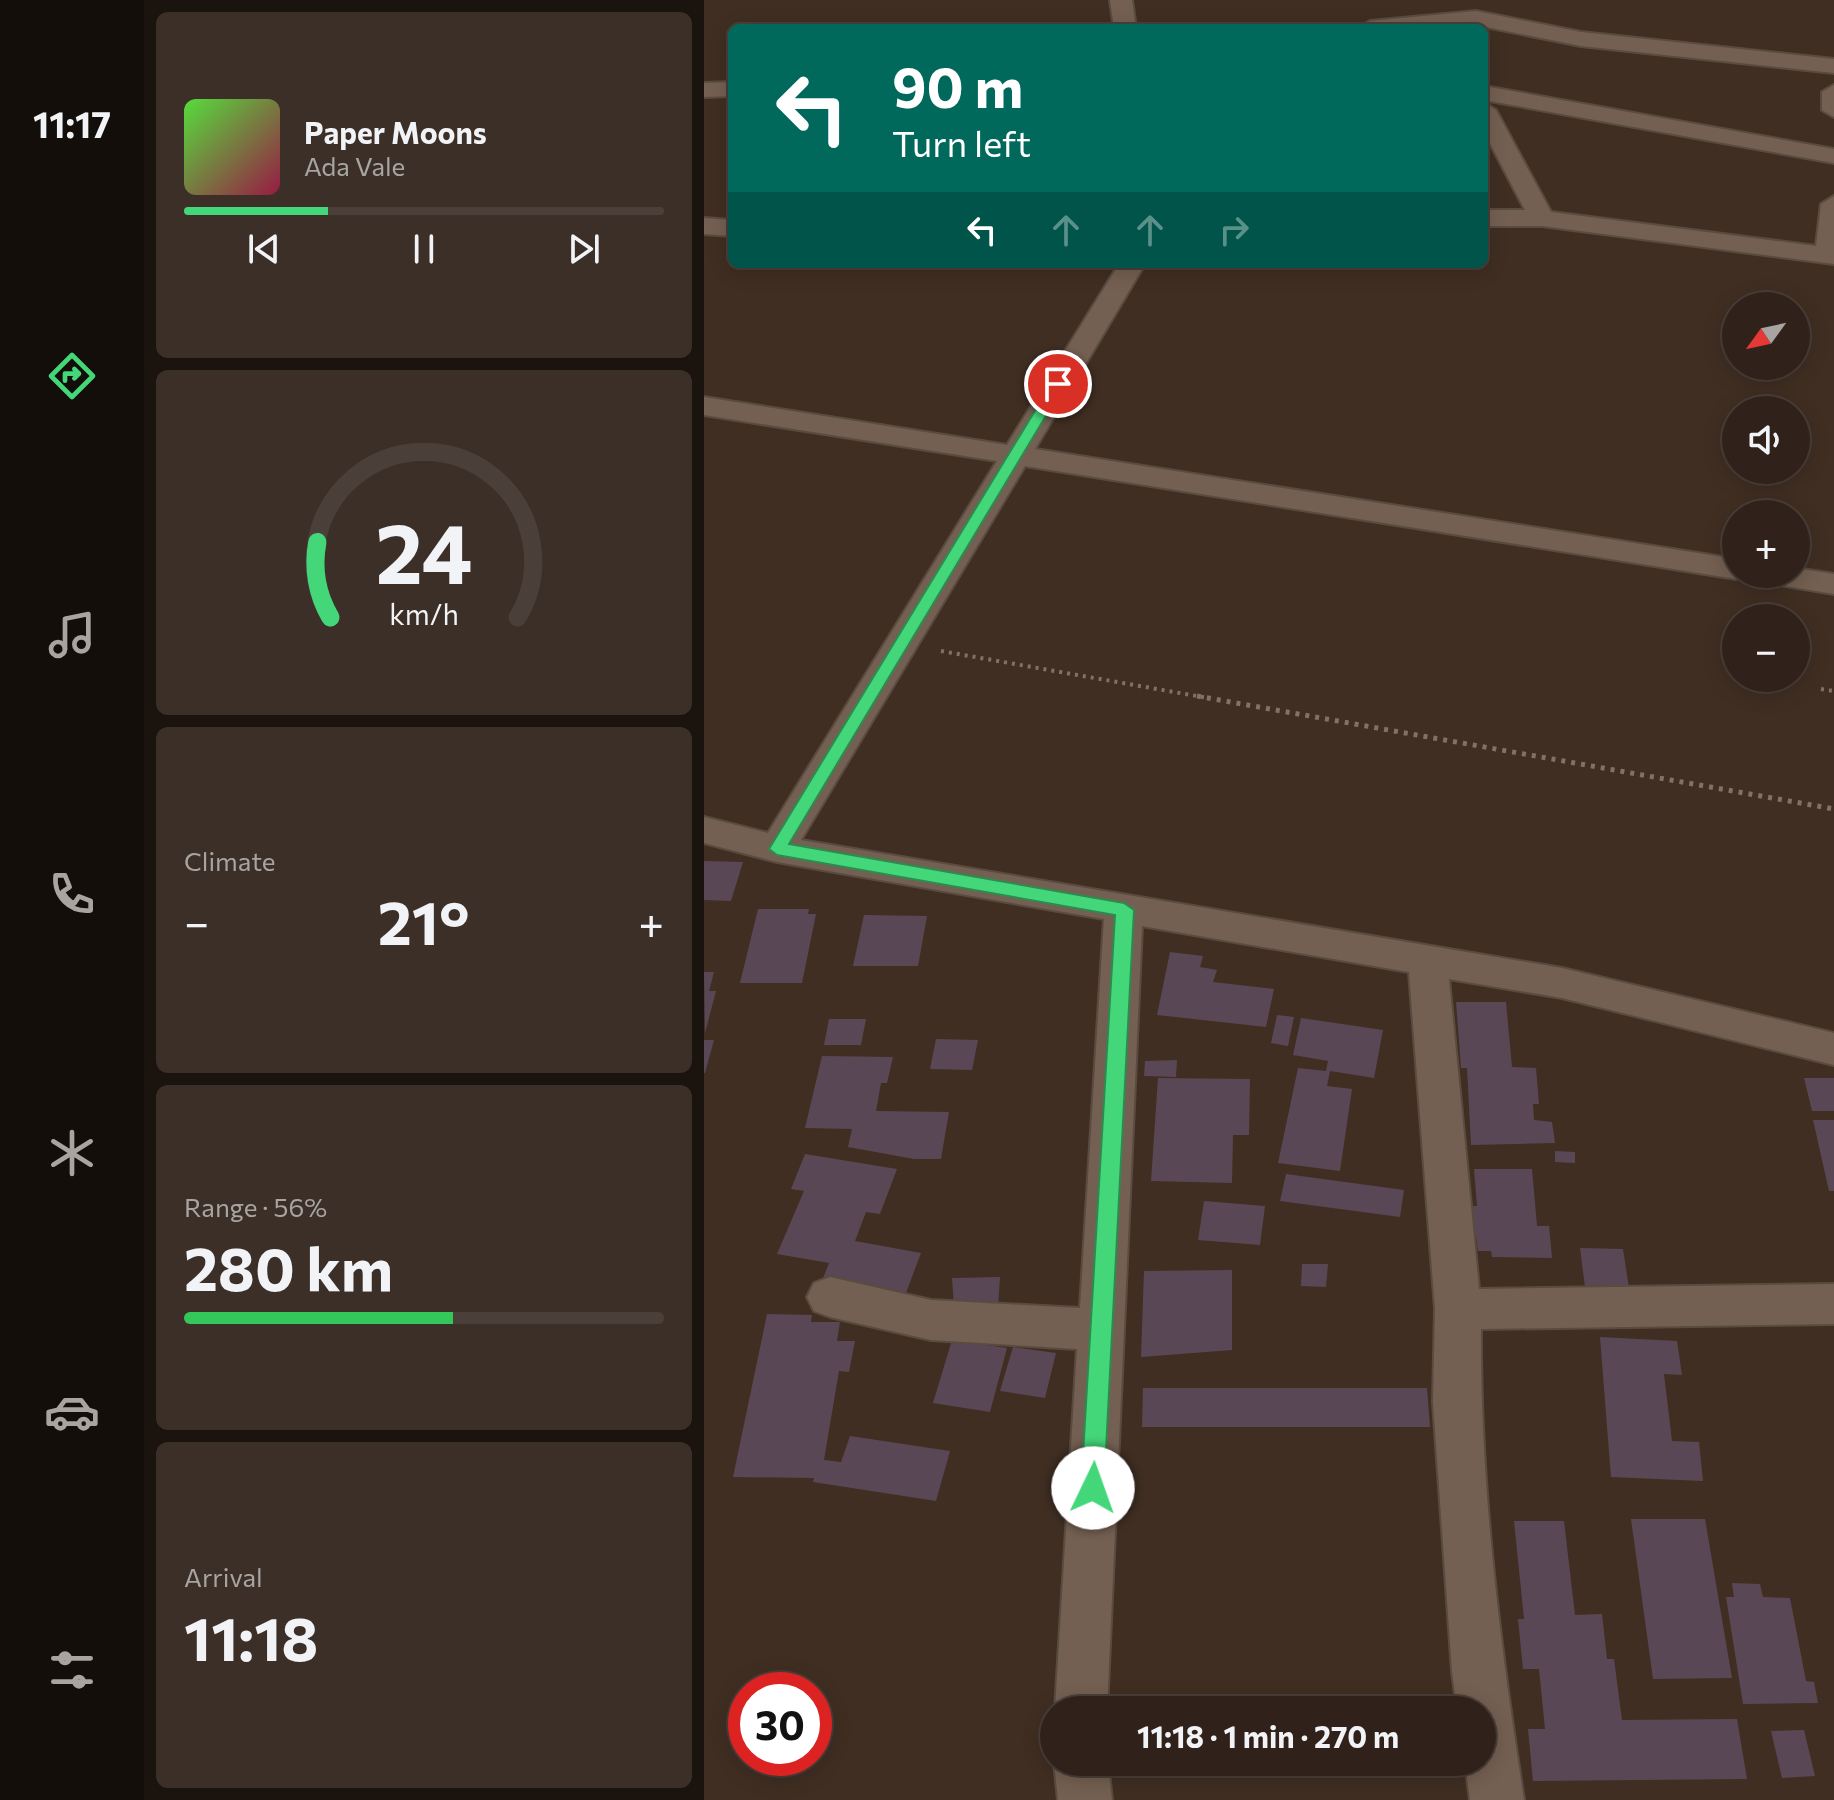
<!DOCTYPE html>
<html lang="en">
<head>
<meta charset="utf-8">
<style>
  body { margin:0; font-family:Commissioner,sans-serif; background:#3c2f27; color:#f1f3f6; height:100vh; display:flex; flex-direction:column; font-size:30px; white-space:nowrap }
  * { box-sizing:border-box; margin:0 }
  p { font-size:26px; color:#a8a4a2 }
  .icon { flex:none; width:44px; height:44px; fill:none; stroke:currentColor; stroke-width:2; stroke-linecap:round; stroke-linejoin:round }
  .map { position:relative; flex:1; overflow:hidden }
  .panel { display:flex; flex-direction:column; gap:12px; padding:12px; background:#1a130e; width:560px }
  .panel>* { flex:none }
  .banner { position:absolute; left:24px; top:24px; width:760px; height:244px; border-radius:12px; box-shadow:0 4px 20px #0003,0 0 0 2px #4b3f39; background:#00695c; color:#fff; overflow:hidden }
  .needle { width:52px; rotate:237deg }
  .fabs { position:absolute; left:1018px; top:292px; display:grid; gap:16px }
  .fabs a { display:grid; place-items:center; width:88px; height:88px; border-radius:50%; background:#30221a; box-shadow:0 4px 20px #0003,0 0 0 2px #4b3f39; font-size:40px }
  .speed { position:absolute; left:24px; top:1672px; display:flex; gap:16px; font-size:40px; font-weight:700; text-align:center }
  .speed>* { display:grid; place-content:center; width:104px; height:104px; border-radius:50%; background:#30221a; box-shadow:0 4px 20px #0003,0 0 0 2px #4b3f39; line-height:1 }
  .speed .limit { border:12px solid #d22; background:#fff; color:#111 }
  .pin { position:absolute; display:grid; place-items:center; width:68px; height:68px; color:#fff; margin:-34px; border:4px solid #fff; border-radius:50%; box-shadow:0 2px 8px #0007 }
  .me { position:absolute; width:88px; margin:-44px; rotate:3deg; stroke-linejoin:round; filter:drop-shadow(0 0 6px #0008) }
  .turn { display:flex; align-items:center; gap:28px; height:168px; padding:0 32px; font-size:36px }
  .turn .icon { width:104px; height:104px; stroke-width:2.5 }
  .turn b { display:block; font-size:56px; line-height:68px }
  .lanes { display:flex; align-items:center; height:76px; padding:0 32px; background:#0003; justify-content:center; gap:40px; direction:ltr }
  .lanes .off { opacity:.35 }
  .big { font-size:60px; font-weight:700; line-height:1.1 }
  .panel .widget { flex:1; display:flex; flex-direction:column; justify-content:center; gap:12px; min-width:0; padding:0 28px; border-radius:12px; background:#3c2f27 }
  .panel .dial { align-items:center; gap:0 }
  .dial svg { height:208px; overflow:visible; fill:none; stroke:#4b3f39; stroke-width:7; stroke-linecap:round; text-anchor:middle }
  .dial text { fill:#f1f3f6; stroke:none }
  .song { display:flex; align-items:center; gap:24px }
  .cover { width:96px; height:96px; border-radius:12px; background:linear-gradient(135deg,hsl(110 70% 55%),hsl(340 70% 35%)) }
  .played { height:8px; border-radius:4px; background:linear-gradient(90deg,#44d77a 30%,#4b3f39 30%) }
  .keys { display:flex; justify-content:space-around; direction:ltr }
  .heat { display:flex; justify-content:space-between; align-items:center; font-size:44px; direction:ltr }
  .charge { height:12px; border-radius:6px; background:linear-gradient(90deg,#34c759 56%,#4b3f39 0) }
  .trip { position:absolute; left:336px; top:1696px; width:456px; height:80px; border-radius:40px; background:#30221a; box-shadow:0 4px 20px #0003,0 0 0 2px #4b3f39; font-weight:700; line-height:80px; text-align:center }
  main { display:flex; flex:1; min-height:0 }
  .dock { display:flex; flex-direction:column; width:144px; justify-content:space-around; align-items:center; background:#130e0a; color:#a8a4a2 }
  .dock .icon { width:56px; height:56px }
  .dock .selected { color:#44d77a }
  .dock b { font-size:36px; color:#f1f3f6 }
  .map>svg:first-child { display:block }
  .building { fill:#5a4755 }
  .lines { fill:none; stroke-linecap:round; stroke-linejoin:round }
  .minor-casing { stroke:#5a4b40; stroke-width:4 }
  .path-far1 { stroke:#817167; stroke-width:4; stroke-dasharray:3 5; stroke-linecap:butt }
  .path { stroke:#817167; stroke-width:5; stroke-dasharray:4 6; stroke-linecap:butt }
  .minor { fill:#746052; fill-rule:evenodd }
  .route { fill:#44d77a; stroke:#2c8c4f; stroke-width:2 }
</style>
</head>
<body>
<main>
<nav class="dock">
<b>11:17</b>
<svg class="icon selected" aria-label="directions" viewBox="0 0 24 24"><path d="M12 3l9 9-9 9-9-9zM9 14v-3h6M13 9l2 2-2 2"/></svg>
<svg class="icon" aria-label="music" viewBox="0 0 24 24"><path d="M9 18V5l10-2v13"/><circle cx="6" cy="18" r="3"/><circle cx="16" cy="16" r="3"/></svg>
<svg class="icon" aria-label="phone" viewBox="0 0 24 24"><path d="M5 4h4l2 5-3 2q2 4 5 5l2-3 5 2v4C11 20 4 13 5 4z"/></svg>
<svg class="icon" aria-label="climate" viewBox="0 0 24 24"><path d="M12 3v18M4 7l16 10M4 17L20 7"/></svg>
<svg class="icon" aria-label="car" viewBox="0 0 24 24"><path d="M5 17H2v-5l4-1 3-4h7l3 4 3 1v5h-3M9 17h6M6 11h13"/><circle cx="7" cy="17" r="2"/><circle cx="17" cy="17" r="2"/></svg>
<svg class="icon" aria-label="filters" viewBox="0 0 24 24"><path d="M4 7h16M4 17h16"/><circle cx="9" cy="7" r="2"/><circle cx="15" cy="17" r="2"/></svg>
</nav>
<section class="panel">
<div class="widget">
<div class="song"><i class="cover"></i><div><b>Paper Moons</b><p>Ada Vale</p></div></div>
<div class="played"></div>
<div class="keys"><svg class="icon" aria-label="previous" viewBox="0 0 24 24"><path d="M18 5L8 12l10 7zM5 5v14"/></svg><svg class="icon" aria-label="pause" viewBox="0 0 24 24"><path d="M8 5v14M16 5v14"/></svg><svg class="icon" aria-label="next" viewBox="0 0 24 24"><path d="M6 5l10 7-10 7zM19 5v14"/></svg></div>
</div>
<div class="widget dial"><svg viewBox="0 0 100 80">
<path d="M14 69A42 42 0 1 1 86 69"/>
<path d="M14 69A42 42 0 0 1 9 40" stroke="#44d77a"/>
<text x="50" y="56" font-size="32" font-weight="700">24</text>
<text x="50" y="72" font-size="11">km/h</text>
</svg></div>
<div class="widget"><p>Climate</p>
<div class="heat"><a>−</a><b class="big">21°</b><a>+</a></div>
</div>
<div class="widget"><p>Range · 56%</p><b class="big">280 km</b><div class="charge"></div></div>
<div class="widget"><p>Arrival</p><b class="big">11:18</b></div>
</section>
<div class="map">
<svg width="1130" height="1800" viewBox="0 0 1130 1800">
  <rect width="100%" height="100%" fill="#402e22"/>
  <path class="building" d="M0,861L39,862L27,901L0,900Z
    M54,909H105L104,914H112L98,983H36Z
    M160,915L223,916L214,966H149Z
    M466,952L499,956L496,967L513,970L509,982L570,989L562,1027L453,1015Z
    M0,972H10L5,991H12L1,1033Z
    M752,1002H802L808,1067L832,1068L835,1104H829L830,1120L848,1122L851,1143L767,1145L763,1068H757Z
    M573,1015L590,1017L584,1046L567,1043Z
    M597,1018L679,1030L670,1078L626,1071L623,1086L648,1089L636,1171L574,1163L594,1068L622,1071L624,1061L589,1055Z
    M125,1019H162L157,1045H120Z
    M232,1039L274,1040L268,1070L226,1069Z
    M0,1040H10L1,1073H0Z
    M118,1056L189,1057L183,1083H177L172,1111L245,1112L237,1159H210L144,1147L148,1129L101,1128Z
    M473,1060L472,1077L440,1076L441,1061Z
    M454,1078L546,1079L545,1135H529L528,1183L447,1181Z
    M1100,1078H1130V1111H1108Z
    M1109,1120H1130V1191H1125Z
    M851,1151L871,1152V1163L851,1162Z
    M101,1154L193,1169L176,1214L162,1212L151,1241L217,1253L199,1301L116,1286L125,1263L73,1254L100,1191L87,1189Z
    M770,1169H828L833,1226H845L848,1258L788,1257L787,1251H774L772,1236H765L762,1206H773Z
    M582,1174L700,1190L696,1217L576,1201Z
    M500,1201L561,1206L556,1245L494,1240Z
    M876,1248L919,1249L925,1288L881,1287Z
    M598,1264H624L622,1287L597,1286Z
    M528,1270V1350L437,1357L440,1271Z
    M296,1277L294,1307H250L248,1278Z
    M63,1314L108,1315L107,1322H136L133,1341H151L145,1372L135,1371L120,1460L137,1462L146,1436L246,1451L232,1501L109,1482L110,1478L29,1477Z
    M896,1337L973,1341L978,1375L960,1374L968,1441L995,1442L999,1481L907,1477Z
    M248,1340L303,1348L286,1412L229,1403Z
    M309,1347L352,1353L341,1398L296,1391Z
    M439,1388H723L726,1427H438Z
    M927,1519H1001L1028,1678L949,1679Z
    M810,1521H860L871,1615L898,1614L903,1659H910L918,1720L1033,1719L1043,1779L829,1781L824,1729H841L835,1669H819L814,1619H820Z
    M1028,1583L1056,1584L1059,1597L1086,1598L1102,1681L1110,1682L1114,1703L1039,1704L1022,1597H1030Z
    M1100,1730L1111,1776L1078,1778L1067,1731Z"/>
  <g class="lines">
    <g class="minor-casing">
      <path id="minor" d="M406,0H428L432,28H410Z
        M772,11L877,32L1130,59V73L877,46L772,25L655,28L666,21Z
        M28,82V96L0,97V83Z
        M1130,85V117L1118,110V92Z
        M780,86L1130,149V163L780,100Z
        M780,103L792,110L847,212L1112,246L1117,204L1130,196V264L838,226H780V210H821L780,132Z
        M0,218L28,220V236L0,234Z
        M415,264H441L331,449L1032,559V574H1045L1032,579L321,466L97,840L858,968L1130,1033V1065L858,998L745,979L775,1289L1130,1284V1324L777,1329C776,1486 796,1645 820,1800H766L761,1762H778V1710H753L748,1671L729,1402L731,1309L705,972L438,926L403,1710H351L373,1349L227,1340L126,1317L110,1311L103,1297L110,1283L126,1277L227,1300L376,1308L400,919L73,862L0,843V817L64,833L293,461L0,415V397L303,445Z
        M1092,568L1130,574V594L1052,581L1047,574H1092Z
        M350,1762H404L408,1800H354Z"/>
    </g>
    <path class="path-far1" d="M237,651L504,698
      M1117,689L1130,691"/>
    <path class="path" d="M493,696L1130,809"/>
    <use href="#minor" class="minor"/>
  </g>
  <path class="route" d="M349,381L361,384L85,844L420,903L430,910L400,1488L397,1496L389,1499L381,1496L377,1488L411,915L73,855L65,849Z"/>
</svg>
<div class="fabs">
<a><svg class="needle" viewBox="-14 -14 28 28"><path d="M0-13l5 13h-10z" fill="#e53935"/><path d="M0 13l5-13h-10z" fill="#a8a4a2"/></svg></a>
<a><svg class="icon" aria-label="sound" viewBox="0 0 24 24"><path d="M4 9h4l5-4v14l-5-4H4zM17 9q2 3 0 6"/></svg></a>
<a>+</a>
<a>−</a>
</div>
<div class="speed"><div class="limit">30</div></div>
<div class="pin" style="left:354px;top:384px;background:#d93025"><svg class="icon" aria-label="arrive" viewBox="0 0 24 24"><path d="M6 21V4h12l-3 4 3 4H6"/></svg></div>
<svg class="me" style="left:389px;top:1488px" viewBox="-20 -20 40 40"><circle r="19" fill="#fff"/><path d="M0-13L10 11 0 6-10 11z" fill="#44d77a"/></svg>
<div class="trip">11:18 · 1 min · 270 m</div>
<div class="banner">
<div class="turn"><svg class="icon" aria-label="left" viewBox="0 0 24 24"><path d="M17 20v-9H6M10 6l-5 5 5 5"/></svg><div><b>90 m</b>Turn left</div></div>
<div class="lanes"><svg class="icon" aria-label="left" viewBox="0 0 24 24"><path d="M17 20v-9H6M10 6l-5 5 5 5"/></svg><svg class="icon off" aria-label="ahead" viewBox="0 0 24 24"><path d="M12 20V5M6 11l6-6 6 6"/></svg><svg class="icon off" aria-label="ahead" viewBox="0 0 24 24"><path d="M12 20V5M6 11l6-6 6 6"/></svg><svg class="icon off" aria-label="right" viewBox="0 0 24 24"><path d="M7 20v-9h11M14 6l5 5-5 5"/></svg></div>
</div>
</div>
</main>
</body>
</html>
